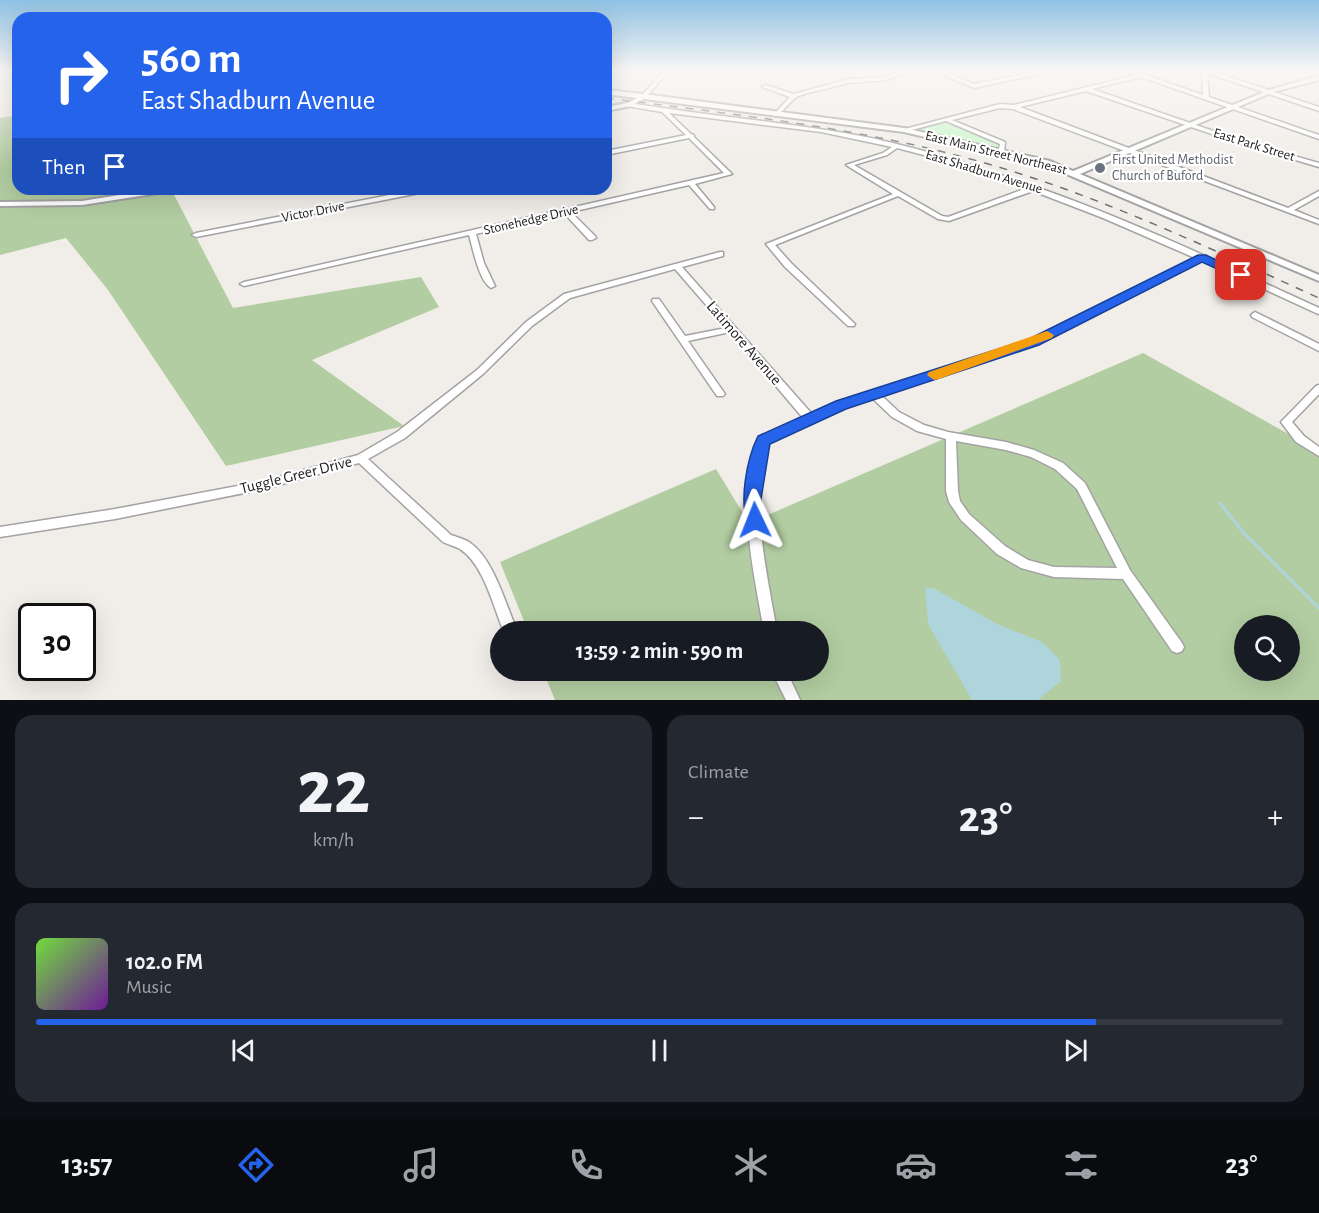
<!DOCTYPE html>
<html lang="en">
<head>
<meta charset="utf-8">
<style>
  body { margin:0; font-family:"Alegreya Sans",sans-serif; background:#242831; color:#f1f3f6; height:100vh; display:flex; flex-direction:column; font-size:22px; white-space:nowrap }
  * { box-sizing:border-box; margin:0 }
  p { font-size:20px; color:#9ea1a6 }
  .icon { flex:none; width:33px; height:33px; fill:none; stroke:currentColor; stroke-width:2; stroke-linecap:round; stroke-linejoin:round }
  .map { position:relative; height:700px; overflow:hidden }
  .side { display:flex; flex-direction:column; gap:15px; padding:15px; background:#0d0f14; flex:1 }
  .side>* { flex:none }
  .banner { position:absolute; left:12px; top:12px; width:600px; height:183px; border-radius:18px; box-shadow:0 6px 24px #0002; background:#2563eb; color:#fff; overflow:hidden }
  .controls { position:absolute; left:1234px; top:615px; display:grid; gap:12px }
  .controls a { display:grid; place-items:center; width:66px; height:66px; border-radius:50%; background:#171b24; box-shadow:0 6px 24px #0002; font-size:30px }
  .speed { position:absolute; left:18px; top:603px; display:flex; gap:12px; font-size:30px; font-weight:700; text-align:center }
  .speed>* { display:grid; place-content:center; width:78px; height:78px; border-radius:50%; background:#171b24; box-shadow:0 6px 24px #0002; line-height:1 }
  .speed .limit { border:3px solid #111; border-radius:9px; background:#fff; color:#111 }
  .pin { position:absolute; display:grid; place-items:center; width:51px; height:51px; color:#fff; margin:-26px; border-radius:12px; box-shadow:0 3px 9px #0006 }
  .me { position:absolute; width:66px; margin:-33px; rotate:358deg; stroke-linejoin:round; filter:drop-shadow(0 0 4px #0008) }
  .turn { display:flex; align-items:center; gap:21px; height:126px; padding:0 30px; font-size:27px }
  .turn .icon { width:78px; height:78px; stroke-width:2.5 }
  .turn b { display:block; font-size:42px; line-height:51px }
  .then { display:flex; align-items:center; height:57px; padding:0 30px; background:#0003; gap:12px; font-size:22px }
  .big { font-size:45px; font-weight:700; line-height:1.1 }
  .side .widget { flex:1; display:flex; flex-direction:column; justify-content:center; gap:9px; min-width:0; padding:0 21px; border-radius:18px; background:#242831 }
  .side .dial { align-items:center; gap:0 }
  .dial b { font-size:78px; line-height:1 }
  .song { display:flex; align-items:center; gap:18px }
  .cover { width:72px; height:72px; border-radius:9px; background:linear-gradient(135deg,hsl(100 70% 55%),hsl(280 70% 35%)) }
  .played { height:6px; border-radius:3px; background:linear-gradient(90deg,#2563eb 85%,#363941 85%) }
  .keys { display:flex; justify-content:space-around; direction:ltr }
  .heat { display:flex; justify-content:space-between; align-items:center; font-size:33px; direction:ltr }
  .side .tiles { flex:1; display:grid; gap:15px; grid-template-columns:1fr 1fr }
  .widget:last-child { grid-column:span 2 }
  .trip { position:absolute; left:490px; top:621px; width:339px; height:60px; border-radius:30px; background:#171b24; box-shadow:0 6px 24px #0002; font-weight:700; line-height:60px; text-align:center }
  .menu { display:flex; height:96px; justify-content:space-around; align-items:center; background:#090b0e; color:#9ea1a6 }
  .menu .icon { width:42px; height:42px }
  .menu .selected { color:#2563eb }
  .menu b { font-size:27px; color:#f1f3f6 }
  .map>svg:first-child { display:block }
  .forest { fill:#b2cda1; fill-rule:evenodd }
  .park { fill:#cbf6cb }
  .water { fill:#add5db }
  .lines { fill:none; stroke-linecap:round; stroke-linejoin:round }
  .stream { stroke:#add5db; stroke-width:3 }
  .minor-casing { stroke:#a3a3a3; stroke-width:3 }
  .tertiary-casing { stroke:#a3a3a3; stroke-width:4 }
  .minor { fill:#fff; fill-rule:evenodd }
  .tertiary { fill:#fff; fill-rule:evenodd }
  .rail { stroke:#707070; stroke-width:1.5; stroke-dasharray:8 8; stroke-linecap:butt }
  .route { fill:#2563eb; stroke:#184099; stroke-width:1.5 }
  .slow { fill:#f59e0b }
  .worship-dot { fill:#6b7280; stroke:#fff; stroke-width:2 }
  .labels { text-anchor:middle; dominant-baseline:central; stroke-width:4.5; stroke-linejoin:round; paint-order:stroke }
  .far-street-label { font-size:14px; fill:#222; stroke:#fff }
  .far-worship-label { font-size:14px; fill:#5b616d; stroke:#fff; text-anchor:start }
  .street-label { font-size:16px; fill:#222; stroke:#fff }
</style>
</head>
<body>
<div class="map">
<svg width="1319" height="700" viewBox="0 0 1319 700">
  <rect width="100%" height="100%" fill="#f1eee9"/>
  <path class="forest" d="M18,115V189H171L233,308L421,277L439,307L312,360L404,426L226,466L108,290L66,238L0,255V118Z
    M1143,353L1319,451V700H555L543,671L819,670V632L528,631L500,562L716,469L749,523ZM1245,626H1290V670H1245Z"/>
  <path class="park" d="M945,122L1001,143L1000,150L913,130Z"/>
  <path class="water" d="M925,588H933L997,624L1042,642L1060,660L1061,681L1038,700H972L928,624Z"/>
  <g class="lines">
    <path class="stream" d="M1220,503L1243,532L1319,608"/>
    <g class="minor-casing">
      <path id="minor" d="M664,71H669L646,97H642V95Z
        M902,71H910L886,80L849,83L804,94L796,97L778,115L775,113L790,97L762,87L765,85L794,94L849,79L885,77Z
        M935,71H942L974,84L1040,71H1052L974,88Z
        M1126,71H1134L1203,95L1202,71H1212L1319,107V111L1207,73L1209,97L1319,135V139L1141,77L1092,89L1245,142L1319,163V167L1241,144L1086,91L1020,107L1288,208L1319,191V196L1294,210L1319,220V224L1013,109L1000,108L952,120L1005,142L1004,153L1001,155L998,153L1000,144L946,121L904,132L901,130L1000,104L1014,105L1136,75Z
        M629,103C702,115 777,121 850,134C912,145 973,165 1033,186H1039V188C1135,222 1227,266 1319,308V314L1316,313L1201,260L1037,344L881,395L899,412L924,425L948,432L1006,442L1034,450L1063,463L1085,483L1130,570L1182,643L1184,647L1182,651L1177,653L1172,651L1123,579L1054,577L1021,568L997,554L961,520L949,502L946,491V439L917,431L892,417L872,398L844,407L768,442C750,507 766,567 777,632H764C754,572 734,494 760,437L803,418L730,332L688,341L725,394L723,396H717L652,301L653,299H659L685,336L726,328L675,269L570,298L532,326L483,374L405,438L368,459L451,535C457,537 464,539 469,542C493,558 505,602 516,628L514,632H504C493,606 484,565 460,549C455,546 449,545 443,542L359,463L264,489L115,519L0,537V527L115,509L264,481L358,455L397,432L477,370L526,322L564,294L720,252H723V256L682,267L812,414L838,403L1031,340L1195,258L1103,218L1033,191L949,221L938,219L898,196L775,245L791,263L855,324L854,326H848L785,267L766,244L893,194L846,165L883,153L892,147L821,132L669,113L691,134L694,135V137L732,174L695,184L714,207V209H710L689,185L571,212L595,236L596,238L592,240H589L564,213L476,234L484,263L495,286L491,288C479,281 473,249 469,235L244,286L240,284L244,282L724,173L689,138L606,155V151L686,135L662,112L627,106L626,105ZM897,148L939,159L1027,188L948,217L942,216L854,165L887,155ZM956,441L1006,450L1031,457L1055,469L1077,489L1117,568L1054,567L1028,560L1005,546L969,514L960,501L958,491Z
        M420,189H433L430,191L196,237L192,235L196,233Z
        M1255,312L1319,344V351L1252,317L1251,315Z
        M1319,385V394L1292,422L1304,436L1319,447V456L1296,442L1281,422L1316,386Z
        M771,670H786L800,700H786Z"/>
    </g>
    <g class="tertiary-casing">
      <path id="tertiary" d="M1319,76V80L1273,92L1080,174L1319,275V281L1045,165L904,132L644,99L631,106L606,111V107L627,103L637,98L606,94V90L644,94L904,128L1050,161L1073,171L1269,90Z
        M157,189H176L172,191L82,205L0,206V202L82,201Z"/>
    </g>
    <use href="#minor" class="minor"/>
    <use href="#tertiary" class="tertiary"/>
    <path class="rail" d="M606,98C737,115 868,128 995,166C1107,199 1213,250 1319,298"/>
  </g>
  <linearGradient id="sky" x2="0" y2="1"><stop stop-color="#90c1e3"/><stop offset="0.42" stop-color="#f9f7f5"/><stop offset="1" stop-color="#f9f7f5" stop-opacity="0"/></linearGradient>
  <rect width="1319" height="169" fill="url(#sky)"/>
  <path class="route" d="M1198,255H1206L1247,275L1237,278L1202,262L1039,345L846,409L770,444L761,499L764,520L761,526H749C738,503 747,458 758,436L836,401L1029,339Z"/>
  <path class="slow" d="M1047,331L1054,335L1052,338L939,379L934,380L927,375L929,372Z"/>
  <circle class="worship-dot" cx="1100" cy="168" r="6"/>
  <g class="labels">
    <g class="far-street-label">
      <text transform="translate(1254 145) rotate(17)">East Park Street</text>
      <text transform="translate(996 153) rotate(14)">East Main Street Northeast</text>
      <text transform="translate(984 172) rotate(17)">East Shadburn Avenue</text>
      <text transform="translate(313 212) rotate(-11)">Victor Drive</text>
      <text transform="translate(531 220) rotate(-13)">Stonehedge Drive</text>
    </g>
    <g class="far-worship-label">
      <text x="1112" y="160">First United Methodist<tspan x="1112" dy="16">Church of Buford</tspan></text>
    </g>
    <g class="street-label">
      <text transform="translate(744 343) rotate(49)">Latimore Avenue</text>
      <text transform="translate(296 475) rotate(-14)">Tuggle Greer Drive</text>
    </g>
  </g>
</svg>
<div class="controls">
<a><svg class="icon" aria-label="search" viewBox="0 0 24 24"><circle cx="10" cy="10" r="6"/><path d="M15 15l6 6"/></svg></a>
</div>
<div class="speed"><div class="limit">30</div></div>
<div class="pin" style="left:1241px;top:275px;background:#d93025"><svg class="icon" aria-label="arrive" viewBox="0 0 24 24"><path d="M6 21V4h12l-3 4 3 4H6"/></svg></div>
<svg class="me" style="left:755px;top:520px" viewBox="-20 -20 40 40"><path d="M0-17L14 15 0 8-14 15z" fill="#2563eb" stroke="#fff" stroke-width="4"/></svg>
<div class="trip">13:59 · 2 min · 590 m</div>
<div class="banner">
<div class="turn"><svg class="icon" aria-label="right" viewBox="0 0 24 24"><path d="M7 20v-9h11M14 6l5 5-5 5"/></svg><div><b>560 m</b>East Shadburn Avenue</div></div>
<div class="then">Then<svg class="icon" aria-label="arrive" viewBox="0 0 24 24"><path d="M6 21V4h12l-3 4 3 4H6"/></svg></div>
</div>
</div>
<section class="side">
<div class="tiles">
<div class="widget dial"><b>22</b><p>km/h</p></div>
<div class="widget"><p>Climate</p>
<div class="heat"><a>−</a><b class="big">23°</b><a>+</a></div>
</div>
<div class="widget">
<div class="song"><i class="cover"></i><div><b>102.0 FM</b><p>Music</p></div></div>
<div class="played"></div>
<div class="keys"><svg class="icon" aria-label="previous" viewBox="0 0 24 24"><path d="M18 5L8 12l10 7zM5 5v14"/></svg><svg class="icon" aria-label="pause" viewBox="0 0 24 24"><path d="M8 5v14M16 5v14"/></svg><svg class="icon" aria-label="next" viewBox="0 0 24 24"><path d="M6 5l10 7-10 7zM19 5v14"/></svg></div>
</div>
</div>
</section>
<nav class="menu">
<b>13:57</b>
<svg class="icon selected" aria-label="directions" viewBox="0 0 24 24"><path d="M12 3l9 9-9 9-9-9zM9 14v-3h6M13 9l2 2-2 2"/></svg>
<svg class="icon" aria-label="music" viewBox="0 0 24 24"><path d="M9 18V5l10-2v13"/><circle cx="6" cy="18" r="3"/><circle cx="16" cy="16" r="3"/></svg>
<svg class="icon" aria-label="phone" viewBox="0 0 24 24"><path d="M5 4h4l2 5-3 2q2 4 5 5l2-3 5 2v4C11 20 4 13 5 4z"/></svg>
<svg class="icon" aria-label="climate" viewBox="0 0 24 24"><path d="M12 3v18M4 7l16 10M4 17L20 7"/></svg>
<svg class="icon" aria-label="car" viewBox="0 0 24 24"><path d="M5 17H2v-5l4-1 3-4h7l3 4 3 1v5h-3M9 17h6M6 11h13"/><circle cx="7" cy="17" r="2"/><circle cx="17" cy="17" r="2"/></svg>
<svg class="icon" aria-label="filters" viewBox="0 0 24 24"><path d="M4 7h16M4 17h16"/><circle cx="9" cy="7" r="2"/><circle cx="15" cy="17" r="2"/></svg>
<b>23°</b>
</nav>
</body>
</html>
